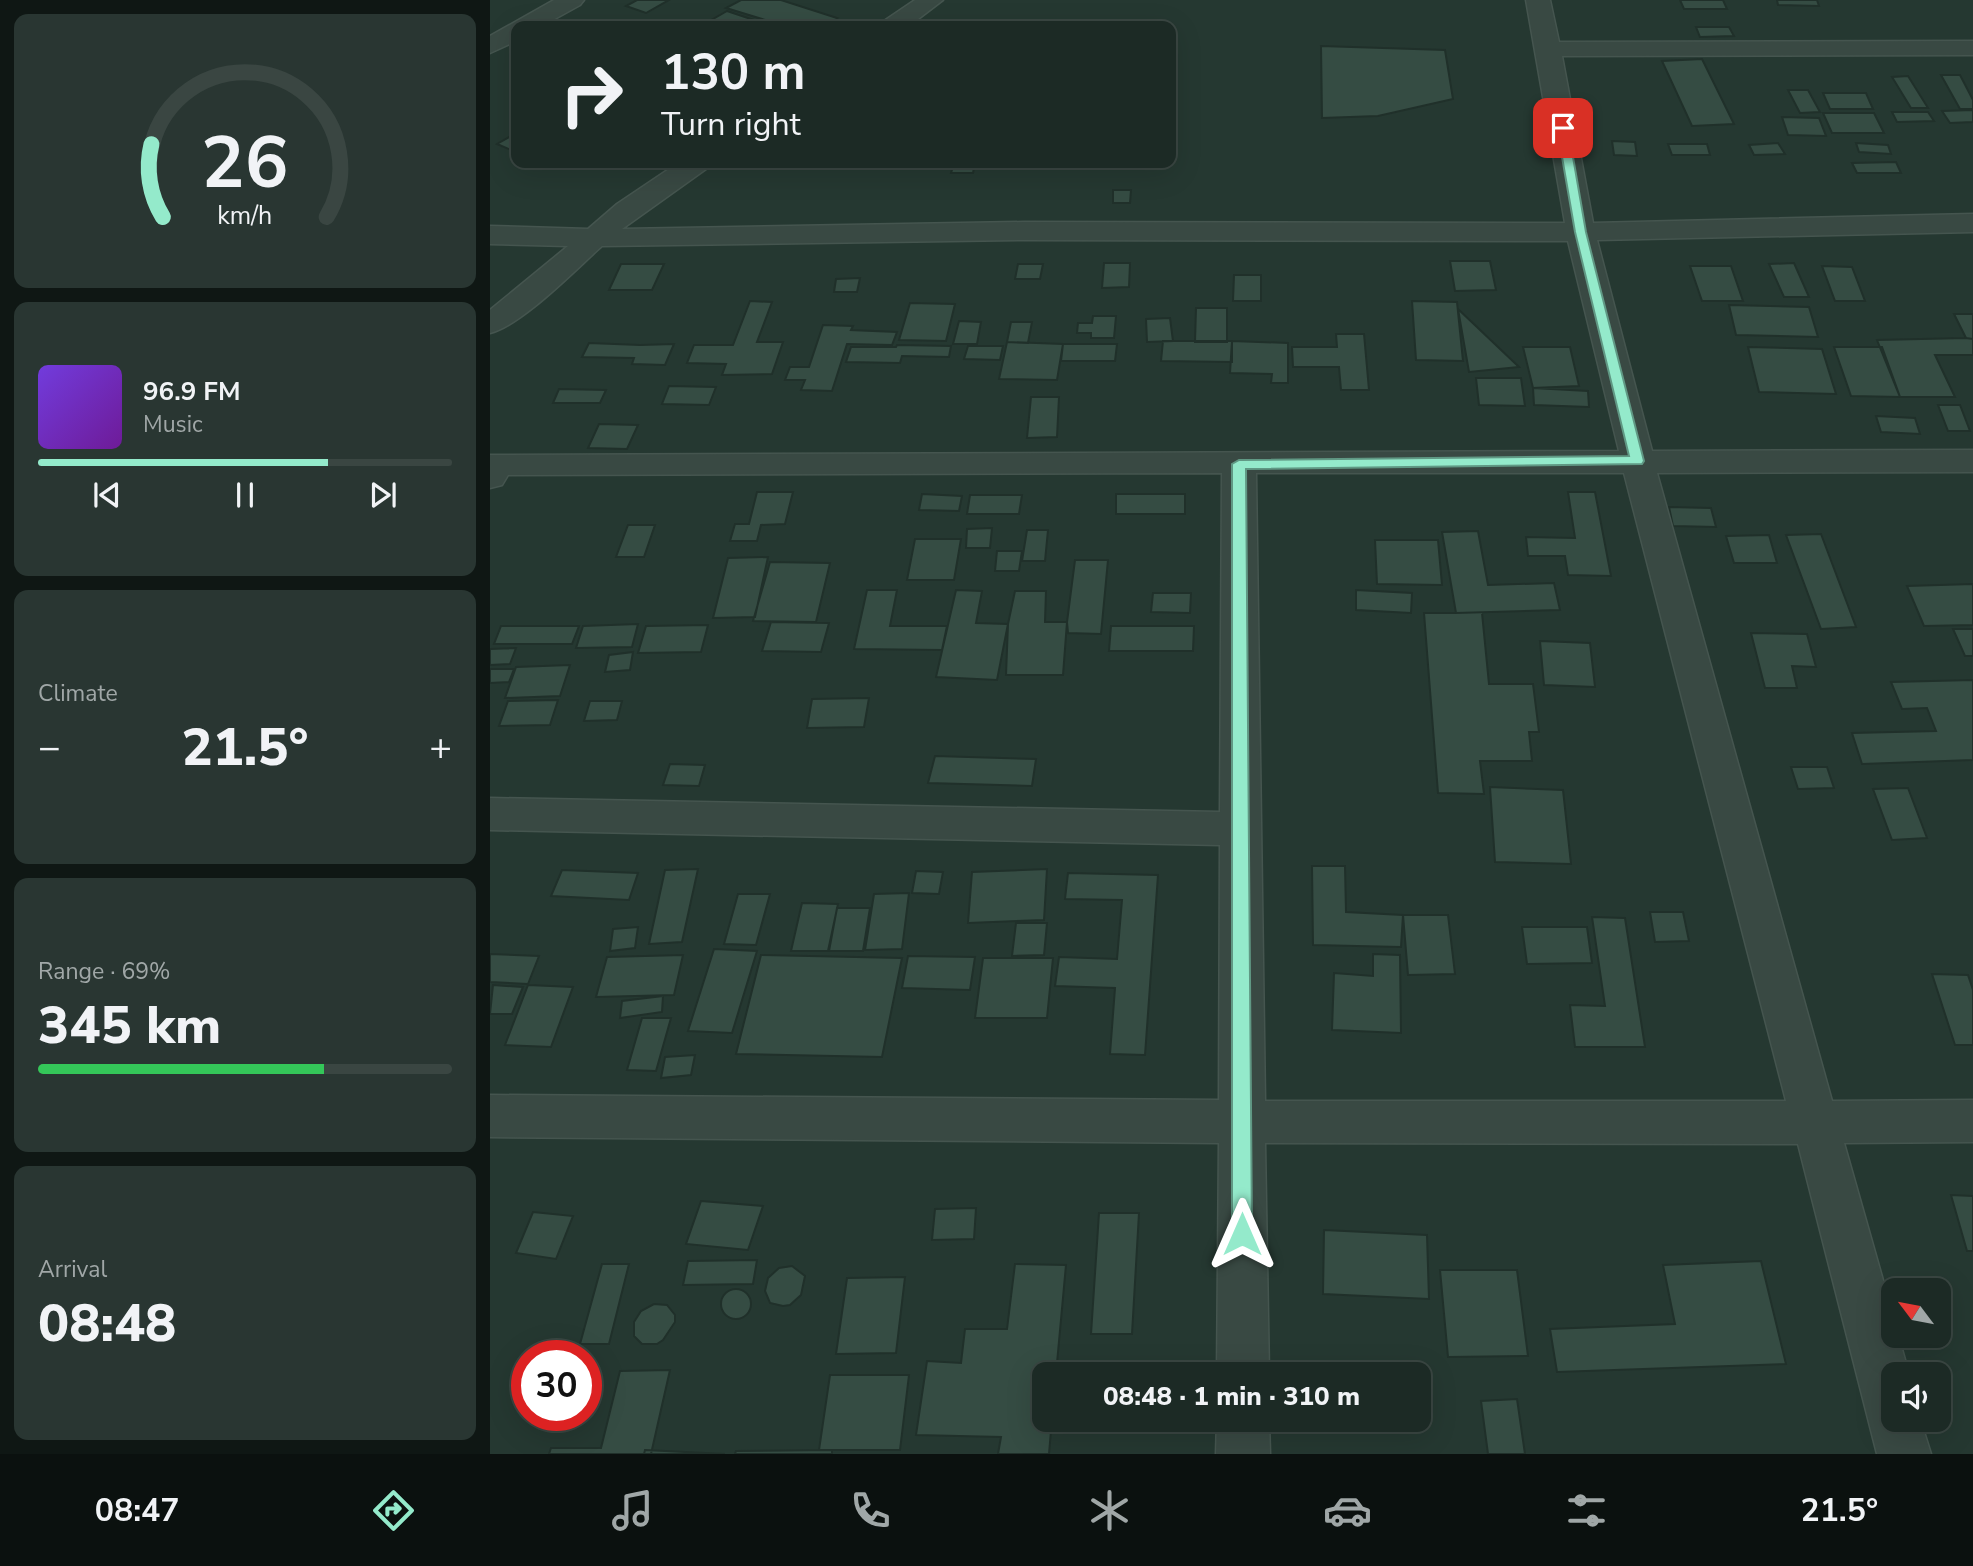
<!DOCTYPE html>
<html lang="en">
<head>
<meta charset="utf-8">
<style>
  body { margin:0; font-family:"Nunito Sans",sans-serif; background:#293632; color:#f1f3f6; height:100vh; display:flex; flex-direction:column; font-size:26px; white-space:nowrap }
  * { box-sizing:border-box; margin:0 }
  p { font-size:23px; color:#a0a7a7 }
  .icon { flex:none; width:38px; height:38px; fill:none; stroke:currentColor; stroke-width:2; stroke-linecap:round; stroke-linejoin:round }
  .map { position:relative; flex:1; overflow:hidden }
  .sheet { display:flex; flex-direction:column; gap:14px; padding:14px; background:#0f1714; width:490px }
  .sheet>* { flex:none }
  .top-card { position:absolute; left:21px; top:21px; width:665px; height:147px; border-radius:14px; box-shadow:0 7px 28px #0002,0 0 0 2px #3a4642; background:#1c2a25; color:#f1f3f6; overflow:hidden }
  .needle { width:46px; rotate:302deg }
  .buttons { position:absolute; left:1391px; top:1278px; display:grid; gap:14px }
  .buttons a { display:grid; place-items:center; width:70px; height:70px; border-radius:14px; background:#1c2a25; box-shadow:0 7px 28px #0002,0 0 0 2px #3a4642; font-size:35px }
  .speed { position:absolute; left:21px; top:1340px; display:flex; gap:14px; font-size:35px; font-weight:700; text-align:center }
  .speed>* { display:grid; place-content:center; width:91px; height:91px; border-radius:50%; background:#1c2a25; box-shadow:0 7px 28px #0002,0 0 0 2px #3a4642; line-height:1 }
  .speed .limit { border:10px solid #d22; background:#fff; color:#111 }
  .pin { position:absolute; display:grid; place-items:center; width:60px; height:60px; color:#fff; margin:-30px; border-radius:14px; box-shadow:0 4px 10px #0006 }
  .me { position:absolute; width:77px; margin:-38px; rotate:0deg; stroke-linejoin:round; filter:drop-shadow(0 0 5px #0008) }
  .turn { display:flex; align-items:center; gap:24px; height:147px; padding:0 35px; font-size:32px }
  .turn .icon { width:91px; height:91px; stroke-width:2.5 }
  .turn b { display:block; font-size:49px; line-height:60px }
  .big { font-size:52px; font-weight:800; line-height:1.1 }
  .sheet .widget { flex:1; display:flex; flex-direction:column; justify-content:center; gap:10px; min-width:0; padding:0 24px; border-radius:14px; background:#293632 }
  .sheet .dial { align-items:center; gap:0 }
  .dial svg { height:182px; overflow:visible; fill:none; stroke:#3a4642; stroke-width:7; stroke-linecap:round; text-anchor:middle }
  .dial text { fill:#f1f3f6; stroke:none }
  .song { display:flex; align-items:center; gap:21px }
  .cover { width:84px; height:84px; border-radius:10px; background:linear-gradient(135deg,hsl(260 70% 55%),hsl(280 70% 35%)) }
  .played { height:7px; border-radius:4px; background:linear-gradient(90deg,#94eacb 70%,#3a4642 70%) }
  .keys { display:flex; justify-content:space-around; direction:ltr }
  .heat { display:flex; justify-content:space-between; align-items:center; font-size:38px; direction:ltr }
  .charge { height:10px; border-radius:5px; background:linear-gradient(90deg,#34c759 69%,#3a4642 0) }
  .trip { position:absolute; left:542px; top:1362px; width:399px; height:70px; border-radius:14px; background:#1c2a25; box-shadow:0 7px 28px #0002,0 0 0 2px #3a4642; font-weight:800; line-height:70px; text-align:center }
  .tab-bar { display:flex; height:112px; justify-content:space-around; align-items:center; background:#0b110f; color:#a0a7a7 }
  .tab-bar .icon { width:49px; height:49px }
  .tab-bar .on { color:#94eacb }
  .tab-bar b { font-size:32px; color:#f1f3f6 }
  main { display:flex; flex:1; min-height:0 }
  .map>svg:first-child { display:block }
  .building { fill:#354c43; stroke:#20302a; stroke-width:2 }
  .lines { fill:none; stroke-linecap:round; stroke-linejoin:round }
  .minor-casing { stroke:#45554f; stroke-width:3 }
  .minor { fill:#394943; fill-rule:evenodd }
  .route { fill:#94eacb; stroke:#609884; stroke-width:2 }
</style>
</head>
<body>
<main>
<section class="sheet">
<div class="widget dial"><svg viewBox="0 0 100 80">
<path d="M14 69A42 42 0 1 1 86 69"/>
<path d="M14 69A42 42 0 0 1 9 37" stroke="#94eacb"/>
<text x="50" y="56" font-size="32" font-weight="700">26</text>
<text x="50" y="72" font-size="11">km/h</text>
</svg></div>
<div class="widget">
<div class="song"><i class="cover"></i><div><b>96.9 FM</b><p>Music</p></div></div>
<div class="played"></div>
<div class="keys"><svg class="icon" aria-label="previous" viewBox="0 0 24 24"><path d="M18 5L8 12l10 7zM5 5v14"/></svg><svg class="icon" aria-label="pause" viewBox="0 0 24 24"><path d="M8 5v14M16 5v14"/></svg><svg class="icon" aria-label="next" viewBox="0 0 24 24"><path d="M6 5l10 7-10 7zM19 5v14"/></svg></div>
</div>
<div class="widget"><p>Climate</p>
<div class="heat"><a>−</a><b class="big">21.5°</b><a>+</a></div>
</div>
<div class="widget"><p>Range · 69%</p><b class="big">345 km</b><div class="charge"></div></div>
<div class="widget"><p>Arrival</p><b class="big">08:48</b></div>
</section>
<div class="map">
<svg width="1483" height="1454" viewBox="0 0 1483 1454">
  <rect width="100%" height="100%" fill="#253831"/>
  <path class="building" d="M147,0H179L156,13L136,6Z
    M251,0H291L347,18L333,26H295L236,8Z
    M1190,0H1233L1237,9H1194Z
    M1287,0H1327L1329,6L1288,5Z
    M237,11L279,25L211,26Z
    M1206,27H1239L1244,36L1210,37Z
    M831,46L955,50L963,99L888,116L832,118Z
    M1212,59L1244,124L1202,126L1172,61Z
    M1451,75H1470L1483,100V109H1470Z
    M1418,76L1438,108H1421L1402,77Z
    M1298,90H1318L1330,112L1310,113Z
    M1333,93H1376L1383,109H1340Z
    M1483,110V122L1460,123L1452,111Z
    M1402,112H1438L1444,121L1407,122Z
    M1333,113H1384L1394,133H1342Z
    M1292,117L1329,118L1336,136L1298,135Z
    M26,133V152L7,144Z
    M1122,141L1145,142L1147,156L1124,155Z
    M1288,143L1295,154L1264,155L1259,145Z
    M1366,143L1398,145L1401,154L1369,152Z
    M1178,144H1217L1220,155H1182Z
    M1406,162L1411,173H1367L1362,163Z
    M464,163H485L483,173H461Z
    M623,190H641L640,203H623Z
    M960,261H1000L1006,290L965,291Z
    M614,263H640L639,287L612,288Z
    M1304,263L1319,297H1294L1279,264Z
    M131,264H174L162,290H119Z
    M528,264H553L550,279H525Z
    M1200,266H1241L1253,301H1212Z
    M1332,266L1362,267L1375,301H1345Z
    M744,275H771V301H743Z
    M370,278L367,292H344L346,279Z
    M260,301L282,302L267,342H293L282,374L232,375L236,364L197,363L204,345H243Z
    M922,301L967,302L973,361L926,360Z
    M420,303L465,304L456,341L409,340Z
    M1239,305L1319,307L1328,337L1246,335Z
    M706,308H737V342H705Z
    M968,309L1029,367L979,372Z
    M1464,314H1483V339L1476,338Z
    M603,316H626L624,338H601V333H587L588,323H602Z
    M680,318L683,341L657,342L656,319Z
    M469,321L491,322L487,344H463Z
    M521,322H542L538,343L517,342Z
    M333,325L363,326L361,330L407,332L402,345L357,344L342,391L311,390L315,380H295L300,367H319Z
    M846,334H874L879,390H851L849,367H803L802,347H847Z
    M1476,338L1483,339V355H1445L1465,397H1410L1387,340Z
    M673,341H742V362L671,361Z
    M742,341L798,343V383H781L782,374L740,373Z
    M517,342L573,344L567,380L509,379Z
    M99,343L150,345L184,344L175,365L142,364L144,358L92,357Z
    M573,344H627L625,361H571Z
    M407,345L461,346L459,357L412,356L410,363L356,362L361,347H406Z
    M478,346H513L510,360L474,359Z
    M1033,347H1080L1089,386L1043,388Z
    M1258,347L1332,349L1346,394L1269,392Z
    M1344,347H1392L1410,397L1361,396Z
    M986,378H1031L1035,406L989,405Z
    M179,386L226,387L219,405L172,404Z
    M1043,388L1098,391L1099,407L1044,405Z
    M69,389L116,390L110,403H63Z
    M541,397H569L567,437L537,438Z
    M1448,405H1470L1480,431H1458Z
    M1386,416L1425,418L1430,434L1391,432Z
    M109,424L148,425L137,449L98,448Z
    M267,492H303L295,524L271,525L267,541H240L245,524H259Z
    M1078,492H1105L1121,576L1078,575L1075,556H1038L1036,537L1085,538Z
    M432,494L472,496L469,511L429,510Z
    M626,494H695V514H626Z
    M480,495H532L529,514H477Z
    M1179,507L1221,508L1226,527L1183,526Z
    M138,525H165L154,557H126Z
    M502,528L500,548H476L477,529Z
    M537,530H558L555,561H532Z
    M988,531L998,585L1064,583L1070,610L966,613L952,532Z
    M1331,534L1366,627L1331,629L1296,535Z
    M1279,535L1287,563H1244L1236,536Z
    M425,539H471L464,580H417Z
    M885,540H948L952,585L887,584Z
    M507,551H532L529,571H505Z
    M278,557L265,617L223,618L238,558Z
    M585,560H618L611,634L578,633L577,622Z
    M280,562L340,563L326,622L263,621Z
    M1483,584V625L1434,626L1417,586Z
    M377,590H407L400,626H457L452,650L364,649Z
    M466,590L492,591L486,623L518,624L507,680L446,677Z
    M866,590L922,593L921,613L866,610Z
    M525,591H556L555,622H577L573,675H516L518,624Z
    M663,593H701L700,613L661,612Z
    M934,613H992L999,684H1043L1049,732H1039L1042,761H990L994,794L948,793Z
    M281,622L339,623L331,652L272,651Z
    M148,624L142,647L86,648L93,626Z
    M218,625L211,652L148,653L156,626Z
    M11,626H89L82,644H4Z
    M621,626H704L703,651H619Z
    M1463,629H1483V656H1475Z
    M1261,633L1317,634L1326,667L1302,666L1307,688H1275Z
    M1050,641L1100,643L1105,687L1054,685Z
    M26,648L20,664L0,665V649Z
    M143,652L140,670L115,672L119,655Z
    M80,665L70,696L15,698L26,667Z
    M0,669H24L19,682L0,683Z
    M1483,680V760L1372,764L1362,733L1446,731L1437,708L1412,709L1401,682Z
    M379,698L374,727L317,728L322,699Z
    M68,700L60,725L9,726L18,701Z
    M100,701H132L127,720L94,721Z
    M445,756L546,759L542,786L438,783Z
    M180,764L215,765L209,786L173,785Z
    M1301,767H1337L1344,788L1308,789Z
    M1000,787L1073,790L1081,864L1005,862Z
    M1418,788L1437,838L1402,840L1383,789Z
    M822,866H855L856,912L913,915L911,947L823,945Z
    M208,869L192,942L159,944L175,870Z
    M557,869L554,920L478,923L482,872Z
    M72,870L148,873L139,900L61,896Z
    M426,871L453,872L449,894L422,893Z
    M578,873L668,875L655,1055L620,1054L625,988L565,986L569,957L627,959L632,900L575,899Z
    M419,893L412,949L375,950L384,894Z
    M248,894H280L266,945L234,944Z
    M312,903L348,904L338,951H301Z
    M347,908H380L373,951H339Z
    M1160,912H1193L1199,941L1165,942Z
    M913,915H958L965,974L918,975Z
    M1102,917L1135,918L1155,1047H1085L1080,1005L1115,1006Z
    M526,923H557L554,955L522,956Z
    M148,927L145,948L120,951L123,929Z
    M1032,927H1097L1102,963L1037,964Z
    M224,949L267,951L242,1033L198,1031Z
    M0,954L49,956L38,984L0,982Z
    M883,954L910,955L911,1033L842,1030L844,973L883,976Z
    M193,955L184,995L106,997L117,957Z
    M271,955L412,958L392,1057L246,1054Z
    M418,956L485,957L480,990L412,988Z
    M493,958H563L557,1018H485Z
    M1442,974L1478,975L1483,990V1045H1465Z
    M3,985L33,987L22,1014H0Z
    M38,985L83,987L61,1047L15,1045Z
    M173,996L172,1012L130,1018L132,1001Z
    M152,1018H181L166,1071L137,1070Z
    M205,1055L201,1075L171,1078L175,1057Z
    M1461,1195L1483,1196V1251H1477Z
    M211,1201L273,1206L258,1250L196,1244Z
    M486,1208L484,1239L442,1240L445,1209Z
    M43,1212L83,1216L66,1259L26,1253Z
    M609,1213H649L642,1334H601Z
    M834,1230L937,1235L939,1299L833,1294Z
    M267,1260L263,1284L193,1285L198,1261Z
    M1271,1261L1296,1364L1067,1372L1060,1329L1185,1324L1173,1265Z
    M112,1264H139L119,1344H90Z
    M525,1264L576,1265L566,1374H555V1419H562L559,1454H508L511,1437L426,1435L437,1361L471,1363L475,1329H517Z
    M302,1266L315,1276L311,1295L300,1305L293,1306L280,1303L275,1291L278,1278L289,1268Z
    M950,1270H1027L1038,1356L958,1357Z
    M415,1277L406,1353L346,1354L357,1278Z
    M231 1304a15 15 0 1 1 30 0a15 15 0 1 1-30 0Z
    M164,1304L177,1305L185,1315V1322L173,1340L167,1344H152L144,1336V1322L151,1311Z
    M657,1367L698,1371V1374H657Z
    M180,1370L161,1454H59L61,1448H111L130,1371Z
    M340,1375H419L410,1450H329Z
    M1027,1399L1035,1454H998L991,1401Z
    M155,1450L235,1454H154Z
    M342,1450V1454H245L246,1451Z"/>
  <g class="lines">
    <g class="minor-casing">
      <path id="minor" d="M64,0H94L90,5L52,26H26V41L0,53V36Z
        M425,0H453L419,26H391L394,21Z
        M1036,0H1060L1069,42L1483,41V55L1072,56L1103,223L1483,214V232L1107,240L1162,451L1483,450V472L1167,473L1342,1101L1483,1100V1142L1354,1143L1404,1319V1335H1408L1419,1374H1404V1419H1430L1441,1454H1387L1308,1144L775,1143L779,1374H727L729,1143L0,1137V1095L729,1100L730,845L0,830V798L730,812L732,473L18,475L12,485L0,488V455L1129,451L1078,241L534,240L112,246C85,270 32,325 0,333V310L78,246L0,244V226L98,229L127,204L188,163H220L216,169L132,229L534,222L1075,223ZM766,473H1134L1296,1101H775Z
        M727,1419H779L780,1454H726Z"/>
    </g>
    <use href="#minor" class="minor"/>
  </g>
  <path class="route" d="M1073,124L1078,128L1096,232L1154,461L1152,464L756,469L762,1234L759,1241L752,1244L745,1241L742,1234V464L749,460L1139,456L1085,232L1067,128Z"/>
</svg>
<div class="buttons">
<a><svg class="needle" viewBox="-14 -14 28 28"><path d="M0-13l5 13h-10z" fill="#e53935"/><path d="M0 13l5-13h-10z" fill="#a0a7a7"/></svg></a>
<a><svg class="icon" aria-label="sound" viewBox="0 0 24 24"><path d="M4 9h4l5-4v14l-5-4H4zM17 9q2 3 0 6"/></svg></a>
</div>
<div class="speed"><div class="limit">30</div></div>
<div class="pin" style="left:1073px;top:128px;background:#d93025"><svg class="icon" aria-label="arrive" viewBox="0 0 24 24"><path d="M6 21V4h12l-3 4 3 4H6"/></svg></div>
<svg class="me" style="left:752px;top:1234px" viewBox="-20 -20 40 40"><path d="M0-17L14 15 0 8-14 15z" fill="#94eacb" stroke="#fff" stroke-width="4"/></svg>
<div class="trip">08:48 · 1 min · 310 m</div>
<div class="top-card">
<div class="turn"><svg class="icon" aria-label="right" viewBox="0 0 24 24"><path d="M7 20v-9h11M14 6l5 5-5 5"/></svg><div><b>130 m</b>Turn right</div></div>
</div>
</div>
</main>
<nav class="tab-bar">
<b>08:47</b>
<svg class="icon on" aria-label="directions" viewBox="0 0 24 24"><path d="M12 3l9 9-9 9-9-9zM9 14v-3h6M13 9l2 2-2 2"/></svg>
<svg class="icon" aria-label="music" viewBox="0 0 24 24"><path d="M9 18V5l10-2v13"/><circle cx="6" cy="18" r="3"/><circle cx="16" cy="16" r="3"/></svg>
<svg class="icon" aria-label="phone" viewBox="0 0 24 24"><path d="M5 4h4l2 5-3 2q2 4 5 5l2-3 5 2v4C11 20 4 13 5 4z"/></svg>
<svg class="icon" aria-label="climate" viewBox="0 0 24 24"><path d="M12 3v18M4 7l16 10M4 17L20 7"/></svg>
<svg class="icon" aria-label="car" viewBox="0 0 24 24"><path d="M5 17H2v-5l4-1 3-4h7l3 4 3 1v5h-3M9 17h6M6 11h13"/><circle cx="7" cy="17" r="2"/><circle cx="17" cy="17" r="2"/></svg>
<svg class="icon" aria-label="filters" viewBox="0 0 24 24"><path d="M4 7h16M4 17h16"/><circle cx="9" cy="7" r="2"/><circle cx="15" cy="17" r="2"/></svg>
<b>21.5°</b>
</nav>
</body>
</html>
